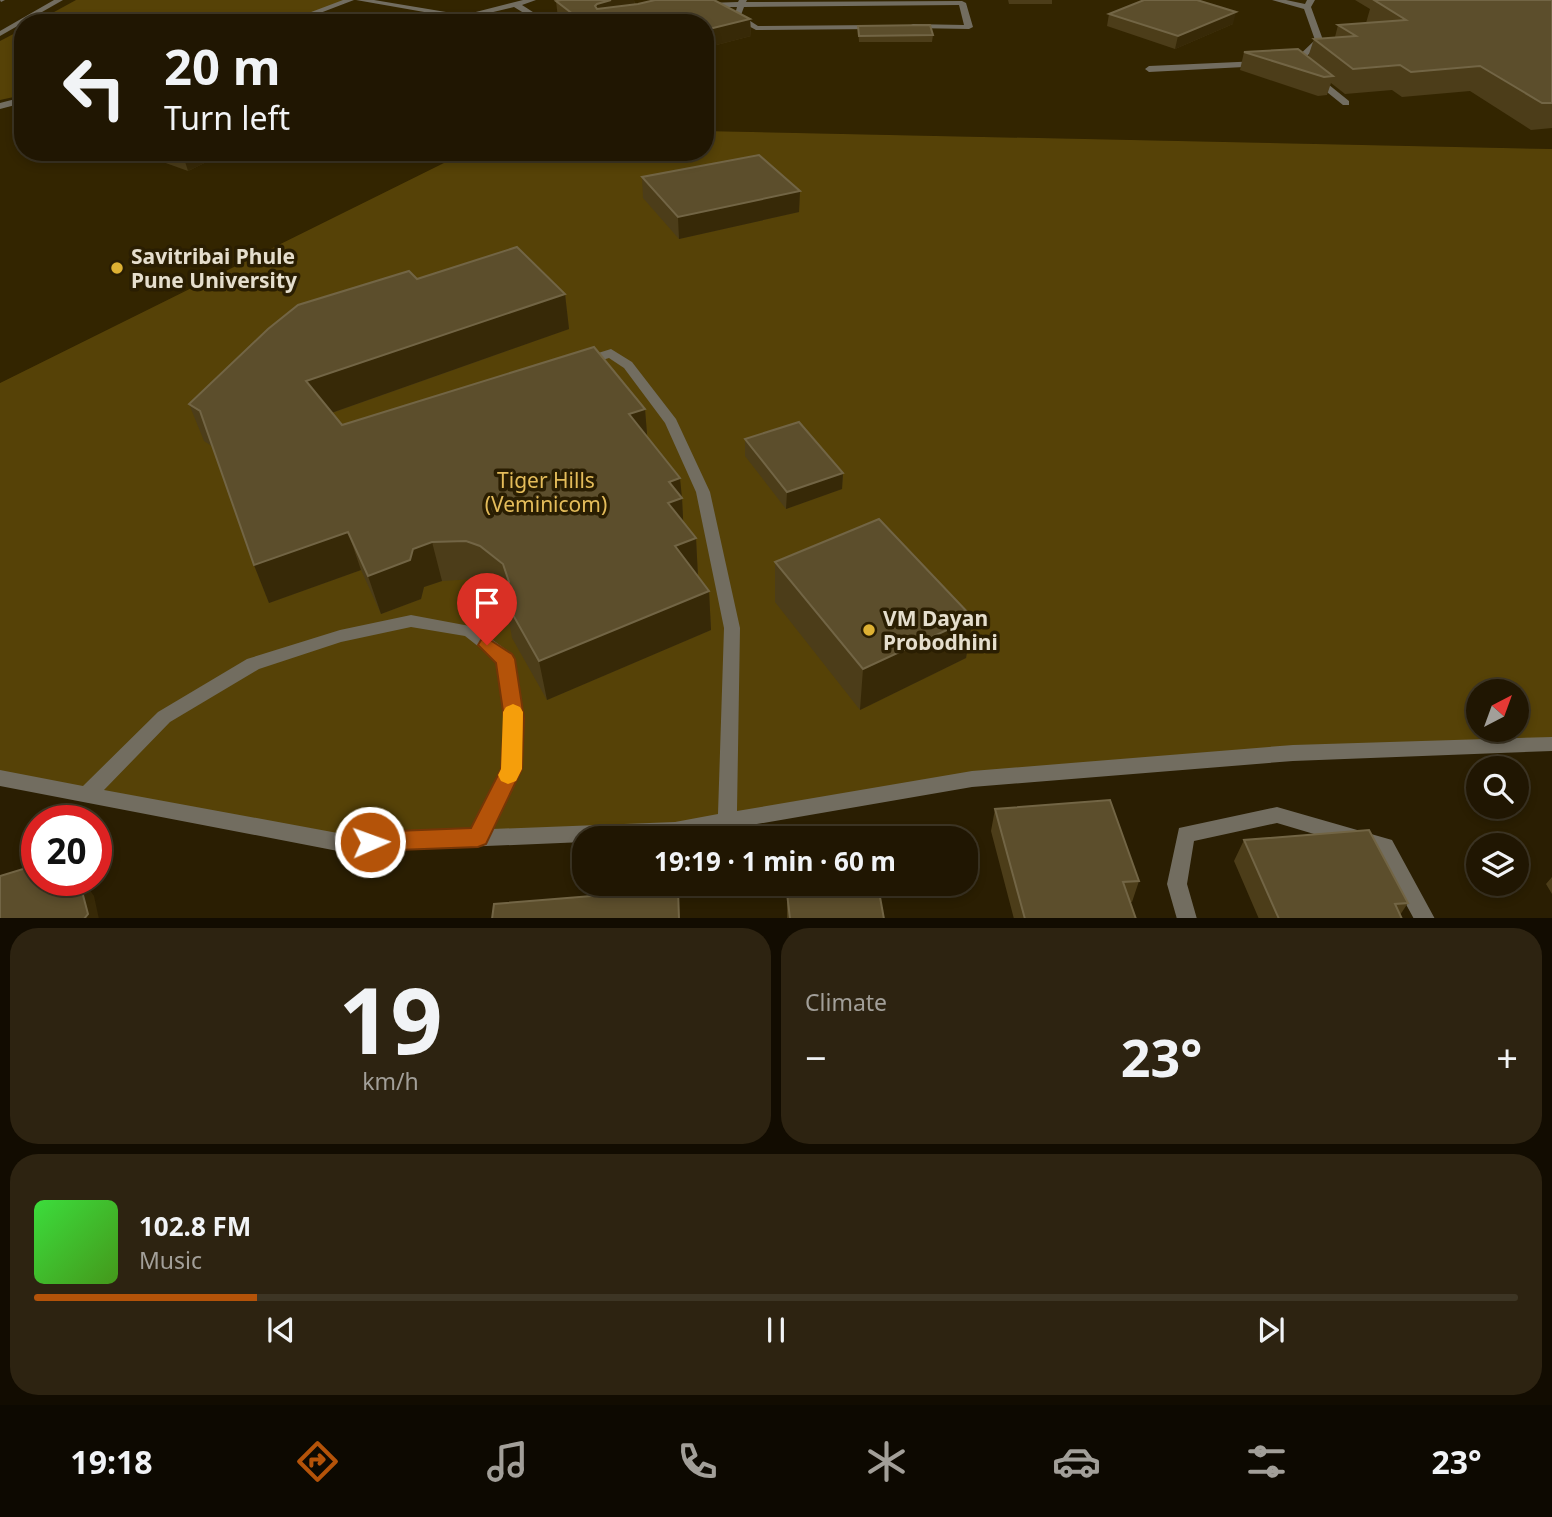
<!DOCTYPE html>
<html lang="en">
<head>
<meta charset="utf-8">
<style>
  body { margin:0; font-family:"Noto Sans",sans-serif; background:#2d2311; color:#f1f3f6; height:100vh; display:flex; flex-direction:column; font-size:26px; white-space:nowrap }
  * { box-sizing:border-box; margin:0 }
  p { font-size:23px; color:#a29f99 }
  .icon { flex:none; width:38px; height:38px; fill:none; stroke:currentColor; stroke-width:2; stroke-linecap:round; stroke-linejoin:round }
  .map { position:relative; height:918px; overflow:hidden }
  .side { display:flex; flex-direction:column; gap:10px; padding:10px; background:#120c01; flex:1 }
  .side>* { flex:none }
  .hud { position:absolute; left:14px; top:14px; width:700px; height:147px; border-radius:28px; box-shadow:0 4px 10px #0003,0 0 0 2px #3d3524; background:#201602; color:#f1f3f6; overflow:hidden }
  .needle { width:46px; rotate:41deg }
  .fabs { position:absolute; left:1466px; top:679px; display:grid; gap:14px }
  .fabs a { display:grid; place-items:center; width:63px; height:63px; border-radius:50%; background:#201602; box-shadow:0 4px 10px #0003,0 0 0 2px #3d3524; font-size:35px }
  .speed { position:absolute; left:21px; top:805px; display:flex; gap:14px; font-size:35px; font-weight:700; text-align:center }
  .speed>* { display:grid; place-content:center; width:91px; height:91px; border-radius:50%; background:#201602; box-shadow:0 4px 10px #0003,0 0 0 2px #3d3524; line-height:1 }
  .speed .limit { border:10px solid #d22; background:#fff; color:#111 }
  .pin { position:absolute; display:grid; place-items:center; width:60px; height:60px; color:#fff; margin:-72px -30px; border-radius:50% 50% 50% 0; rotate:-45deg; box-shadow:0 0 7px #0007 }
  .pin .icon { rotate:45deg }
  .me { position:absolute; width:77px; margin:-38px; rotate:88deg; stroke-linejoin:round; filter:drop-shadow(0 0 5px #0008) }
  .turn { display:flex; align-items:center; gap:24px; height:147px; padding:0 35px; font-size:32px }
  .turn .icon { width:91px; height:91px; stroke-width:2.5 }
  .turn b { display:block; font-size:49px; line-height:60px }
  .big { font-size:52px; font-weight:700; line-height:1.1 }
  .side .widget { flex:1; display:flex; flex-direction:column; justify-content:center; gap:10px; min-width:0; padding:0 24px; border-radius:28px; background:#2d2311 }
  .side .dial { align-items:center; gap:0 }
  .dial b { font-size:91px; line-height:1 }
  .song { display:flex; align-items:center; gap:21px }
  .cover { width:84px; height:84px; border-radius:10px; background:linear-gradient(135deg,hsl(120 70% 55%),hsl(100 70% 35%)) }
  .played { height:7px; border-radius:4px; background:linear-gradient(90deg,#b45309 15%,#3d3524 15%) }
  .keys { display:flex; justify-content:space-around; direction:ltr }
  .heat { display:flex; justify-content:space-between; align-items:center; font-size:38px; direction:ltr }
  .side .tiles { flex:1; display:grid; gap:10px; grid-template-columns:1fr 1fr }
  .widget:last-child { grid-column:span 2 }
  .trip { position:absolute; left:572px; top:826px; width:406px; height:70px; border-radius:28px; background:#201602; box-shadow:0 4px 10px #0003,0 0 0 2px #3d3524; font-weight:700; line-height:70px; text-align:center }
  .tab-bar { display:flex; height:112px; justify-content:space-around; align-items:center; background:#0d0901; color:#a29f99 }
  .tab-bar .icon { width:49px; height:49px }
  .tab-bar .selected { color:#b45309 }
  .tab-bar b { font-size:32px; color:#f1f3f6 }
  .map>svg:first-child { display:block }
  .built { fill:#332500 }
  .green { fill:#564207; fill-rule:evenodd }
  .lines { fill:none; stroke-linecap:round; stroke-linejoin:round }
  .lane { fill:#726d60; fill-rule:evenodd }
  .street { fill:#726d60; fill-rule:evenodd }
  .wall { fill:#4c3d19 }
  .shaded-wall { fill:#372907 }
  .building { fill:#5c4e2c; stroke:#726545; stroke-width:2 }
  .route { fill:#b45309; stroke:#753606; stroke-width:2 }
  .slow { fill:#f59e0b }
  .poi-dot { fill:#deb133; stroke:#2a1e02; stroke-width:2.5 }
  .labels { text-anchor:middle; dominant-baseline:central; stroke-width:7; stroke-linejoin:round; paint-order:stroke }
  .poi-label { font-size:21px; font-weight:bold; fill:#e5decd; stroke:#2a1e02; text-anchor:start }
  .park-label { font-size:21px; fill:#e4bc5a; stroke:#2a1e02 }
</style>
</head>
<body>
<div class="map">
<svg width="1552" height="919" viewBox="0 0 1552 919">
  <rect width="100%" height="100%" fill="#2a1e02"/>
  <path class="built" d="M0,0H1552V149L705,131V23H23V152H466L0,383Z"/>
  <path class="green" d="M76,0H350L287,23H34Z
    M23,29V95L0,100V41Z
    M705,131L1552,149V744L972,779L727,821L343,843L0,778V383L466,152H705ZM1479,691H1517V730H1479Z"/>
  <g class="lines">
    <path class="lane" d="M0,0H5L1,2Z
      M343,0H354L294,23H282Z
      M356,0H374L464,15L523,0H536L522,5L550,23H540L514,7L464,19Z
      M739,0H747L746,2L962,1L966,3L973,27L969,29L913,28L909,26L913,24L964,25L959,5L744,7L741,15L758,26L875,25L879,27L875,29L756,30L734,18L737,7H707L703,5L707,3L738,2Z
      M1272,0H1286L1305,4L1307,0H1315L1311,7L1323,40L1301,62L1304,65L1303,67H1297L1292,62L1315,40L1304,9Z
      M1260,61L1263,62V66L1149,72L1145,69L1149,66Z
      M1312,76H1318L1349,101V105H1343L1312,80Z
      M23,97V103L0,109V103Z
      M611,349L632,362L676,419L710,492L740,628L737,811L972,771L1293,745L1552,737V751L1293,761L972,787L676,838H584V842L343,852L0,786V770L83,786L158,712L247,659L340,630L411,615L475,627L512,654L514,659L523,718L520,769L492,829L675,822L718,814L724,628L696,492L665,423L624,368L609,358L586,365L580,361L582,358ZM411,627L465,636L498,662L505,718L502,769L472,829L343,834L104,790L170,722L259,669L341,642Z"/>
    <path class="street" d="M54,0H63L0,36V31Z
      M1277,807L1392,840L1435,919H1414L1378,853L1277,823L1194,841L1187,884L1197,919H1177L1167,884L1179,828Z"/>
  </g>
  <path class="wall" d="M561,0H634L635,5L750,19L751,36L705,48V23H564L558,18L556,1Z
    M1008,0H1052V4H1009Z
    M1355,0H1552V128L1531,130L1470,91L1402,97L1392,90L1345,94L1331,83L1327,95L1318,96L1240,70L1244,52L1308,57L1314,39L1335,37L1338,25L1366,23L1370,9Z
    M1109,14L1233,24L1175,49L1107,26Z
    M858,26L933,35L932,42H859Z
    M135,152H227L188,171Z
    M642,177L800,191L799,212L679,239L643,198Z
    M565,294L569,329L332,413L342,425L645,409L647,437L682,498L683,523L696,538L698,576L709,591L711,630L547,700L512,638L505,598L488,584L475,579L442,581L424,587L421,599L381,614L361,570L269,603L254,565L213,447L204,441L189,404Z
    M745,439L843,473L842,489L786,509L745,456Z
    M775,562L973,618L966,658L860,710L775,602Z
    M995,809L1139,881L1132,902H1130L1136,919H1014L991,831Z
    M1244,840L1408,903L1400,915L1402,919H1259L1234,861Z
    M1552,877V894L1546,884Z
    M787,893L884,919H787Z"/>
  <path class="shaded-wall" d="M611,0H634L635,11L598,20L595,6L597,4Z
    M1236,12L1233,24L1175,49L1178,36Z
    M750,19L751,36L705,48V30Z
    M182,152H227L188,171Z
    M800,191L799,212L679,239L678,217Z
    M565,294L569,329L317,418L306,381Z
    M645,409L648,446L629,414Z
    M843,473L842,489L786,509L787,492Z
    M680,478L682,498L684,536L668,503L669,482Z
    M348,532L361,570L269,603L254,565Z
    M696,538L698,577L675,546Z
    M432,542L442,581L424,587L421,599L381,614L368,576L413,549Z
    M709,591L711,630L547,700L539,661Z
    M973,618L966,658L860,710L863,669Z
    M79,880H83L94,896L99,919H84Z"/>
  <path class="building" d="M561,0H611L597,4L595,6L597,9L638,4L655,0H714L750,19L705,30V23H567L578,18L556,1Z
    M1144,0H1197L1236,12L1178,36L1109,14Z
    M1374,0H1552V103H1542L1480,66L1411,72L1400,65L1353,69L1314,39L1356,36L1338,25L1406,20Z
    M930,25L933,35L859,36L858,26Z
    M1298,49L1333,76L1324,77L1244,52Z
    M759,155L800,191L678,217L642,177Z
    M517,247L565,294L306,381L342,425L594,347L645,409L629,414L680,478L669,482L682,498L668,503L696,538L675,546L709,591L539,661L504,599L509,582L503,564L480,546L466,541L432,542L413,549L410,560L368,576L348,532L254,565L200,411L189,404L268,329L298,305L409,271L417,279Z
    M799,422L843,473L787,492L745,439Z
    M879,519L973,618L863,669L775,562Z
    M1110,800L1139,881L1123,882L1136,919H1025L995,809Z
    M1369,830L1408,903L1395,904L1402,919H1279L1244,840Z
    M36,865L37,880H79L88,914L84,919H0V876Z
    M878,886L884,919H790L787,893Z
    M678,889L679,919H492L494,904Z"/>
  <path class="route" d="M487,638L512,654L515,659L524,718L522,769L486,844L478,847L370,851L362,848L359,842L362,835L370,832L471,828L501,769L504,718L496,663L478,645L481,640Z"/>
  <path class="slow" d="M513,704L520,707L523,712L522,769L516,781L508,784L501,781L498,775L501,769L503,712L506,707Z"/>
  <g class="poi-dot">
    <circle cx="117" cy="268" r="7"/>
    <circle cx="869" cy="630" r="7"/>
  </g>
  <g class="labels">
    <g class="poi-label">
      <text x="131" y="256">Savitribai Phule<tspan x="131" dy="24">Pune University</tspan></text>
      <text x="883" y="618">VM Dayan<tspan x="883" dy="24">Probodhini</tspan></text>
    </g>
    <g class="park-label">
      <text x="546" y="480">Tiger Hills<tspan x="546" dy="24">(Veminicom)</tspan></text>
    </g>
  </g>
</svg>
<div class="fabs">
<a><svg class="needle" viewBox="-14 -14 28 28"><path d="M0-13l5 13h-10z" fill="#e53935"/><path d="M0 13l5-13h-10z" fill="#a29f99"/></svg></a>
<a><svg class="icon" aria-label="search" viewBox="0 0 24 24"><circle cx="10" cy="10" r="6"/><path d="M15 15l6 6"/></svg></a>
<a><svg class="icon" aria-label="layers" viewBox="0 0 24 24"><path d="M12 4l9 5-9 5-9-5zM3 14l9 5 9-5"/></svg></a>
</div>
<div class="speed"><div class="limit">20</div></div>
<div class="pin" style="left:487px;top:645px;background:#d93025"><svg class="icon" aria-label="arrive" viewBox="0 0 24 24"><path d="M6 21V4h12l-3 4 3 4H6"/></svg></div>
<svg class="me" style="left:370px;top:842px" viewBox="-20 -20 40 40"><circle r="17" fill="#b45309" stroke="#fff" stroke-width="3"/><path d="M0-11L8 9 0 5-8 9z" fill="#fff"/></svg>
<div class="trip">19:19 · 1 min · 60 m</div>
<div class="hud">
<div class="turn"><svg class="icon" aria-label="left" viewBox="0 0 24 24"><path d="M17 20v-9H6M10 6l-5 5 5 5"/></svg><div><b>20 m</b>Turn left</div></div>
</div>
</div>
<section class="side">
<div class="tiles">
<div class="widget dial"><b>19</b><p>km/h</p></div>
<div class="widget"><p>Climate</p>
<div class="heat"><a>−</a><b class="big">23°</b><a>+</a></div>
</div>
<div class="widget">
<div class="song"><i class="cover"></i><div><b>102.8 FM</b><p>Music</p></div></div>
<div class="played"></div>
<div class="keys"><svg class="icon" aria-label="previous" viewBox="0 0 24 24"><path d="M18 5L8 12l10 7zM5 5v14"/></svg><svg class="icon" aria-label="pause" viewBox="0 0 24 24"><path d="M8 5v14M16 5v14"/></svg><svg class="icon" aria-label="next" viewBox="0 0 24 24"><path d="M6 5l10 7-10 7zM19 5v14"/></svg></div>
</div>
</div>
</section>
<nav class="tab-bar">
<b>19:18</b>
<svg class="icon selected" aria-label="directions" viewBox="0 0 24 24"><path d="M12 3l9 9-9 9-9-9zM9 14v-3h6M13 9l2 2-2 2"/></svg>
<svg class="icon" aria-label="music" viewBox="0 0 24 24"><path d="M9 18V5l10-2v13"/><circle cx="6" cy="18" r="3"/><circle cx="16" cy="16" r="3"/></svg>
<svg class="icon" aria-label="phone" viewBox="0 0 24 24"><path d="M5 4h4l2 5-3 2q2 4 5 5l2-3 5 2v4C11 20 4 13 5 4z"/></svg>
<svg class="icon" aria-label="climate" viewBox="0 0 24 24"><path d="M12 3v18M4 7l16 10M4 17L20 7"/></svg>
<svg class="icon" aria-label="car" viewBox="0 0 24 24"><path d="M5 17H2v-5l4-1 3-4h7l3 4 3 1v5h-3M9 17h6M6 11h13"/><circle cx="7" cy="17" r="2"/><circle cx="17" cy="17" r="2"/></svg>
<svg class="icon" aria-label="filters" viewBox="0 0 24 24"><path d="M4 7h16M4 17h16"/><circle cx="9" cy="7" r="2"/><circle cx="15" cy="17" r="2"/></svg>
<b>23°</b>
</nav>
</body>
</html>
